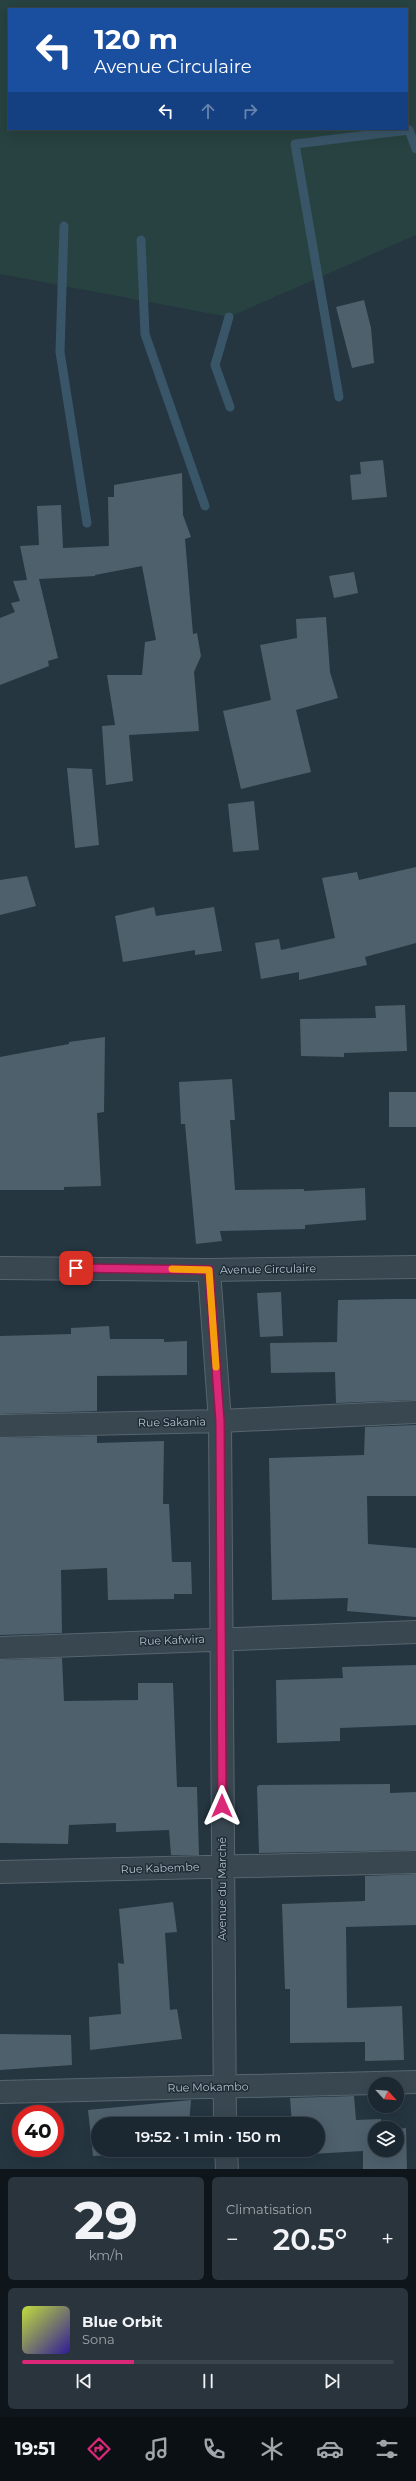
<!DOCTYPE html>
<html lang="fr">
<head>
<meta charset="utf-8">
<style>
  body { margin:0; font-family:Montserrat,sans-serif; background:#29343d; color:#f1f3f6; height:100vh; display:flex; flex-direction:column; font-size:15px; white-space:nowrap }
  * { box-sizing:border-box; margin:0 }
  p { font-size:13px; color:#a0a6ab }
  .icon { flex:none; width:22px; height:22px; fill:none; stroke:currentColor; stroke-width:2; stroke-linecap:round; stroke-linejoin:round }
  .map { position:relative; height:2169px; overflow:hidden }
  .sheet { display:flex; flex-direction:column; gap:8px; padding:8px; background:#0f161b; flex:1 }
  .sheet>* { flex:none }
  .banner { position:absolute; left:8px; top:8px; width:400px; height:122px; border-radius:0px; box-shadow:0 4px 16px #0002,0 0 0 1px #3a444d; background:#1a4fa0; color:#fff; overflow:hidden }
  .needle { width:26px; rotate:116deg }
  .fabs { position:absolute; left:368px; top:2077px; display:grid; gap:8px }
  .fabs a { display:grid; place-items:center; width:36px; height:36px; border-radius:50%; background:#1c2831; box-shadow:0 4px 16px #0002,0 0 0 1px #3a444d; font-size:20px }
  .speed { position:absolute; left:12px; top:2105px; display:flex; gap:8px; font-size:20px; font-weight:700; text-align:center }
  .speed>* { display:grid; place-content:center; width:52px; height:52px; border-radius:50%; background:#1c2831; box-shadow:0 4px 16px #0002,0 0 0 1px #3a444d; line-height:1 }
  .speed .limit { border:6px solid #d22; background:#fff; color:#111 }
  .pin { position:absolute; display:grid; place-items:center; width:34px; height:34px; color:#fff; margin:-17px; border-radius:8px; box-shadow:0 2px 6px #0006 }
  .me { position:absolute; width:44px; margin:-22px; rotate:0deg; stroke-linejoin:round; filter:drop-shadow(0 0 3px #0008) }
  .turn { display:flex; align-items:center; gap:14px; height:84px; padding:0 20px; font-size:18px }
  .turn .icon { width:52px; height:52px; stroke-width:2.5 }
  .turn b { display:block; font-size:28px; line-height:34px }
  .lanes { display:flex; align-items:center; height:38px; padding:0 20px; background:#0003; justify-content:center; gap:20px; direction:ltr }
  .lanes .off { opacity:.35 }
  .big { font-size:30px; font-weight:600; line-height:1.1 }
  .sheet .card { flex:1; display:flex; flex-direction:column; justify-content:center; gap:6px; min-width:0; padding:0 14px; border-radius:6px; background:#29343d }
  .sheet .dial { align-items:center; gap:0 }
  .dial b { font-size:52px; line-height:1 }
  .song { display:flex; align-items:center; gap:12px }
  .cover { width:48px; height:48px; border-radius:6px; background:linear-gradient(135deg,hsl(70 70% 55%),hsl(250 70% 35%)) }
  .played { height:4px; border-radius:2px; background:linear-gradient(90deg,#db2777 30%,#3a444d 30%) }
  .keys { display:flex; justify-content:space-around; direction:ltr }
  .heat { display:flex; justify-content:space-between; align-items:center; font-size:22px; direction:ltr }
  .sheet .tiles { flex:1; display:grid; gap:8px; grid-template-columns:1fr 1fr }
  .card:last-child { grid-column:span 2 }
  .trip { position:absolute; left:91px; top:2117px; width:234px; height:40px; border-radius:20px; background:#1c2831; box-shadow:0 4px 16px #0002,0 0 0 1px #3a444d; font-weight:600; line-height:40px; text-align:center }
  .tab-bar { display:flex; height:64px; justify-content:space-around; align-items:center; background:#0b1014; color:#a0a6ab }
  .tab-bar .icon { width:28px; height:28px }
  .tab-bar .current { color:#db2777 }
  .tab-bar b { font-size:18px; color:#f1f3f6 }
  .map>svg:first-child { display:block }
  .green { fill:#274240; fill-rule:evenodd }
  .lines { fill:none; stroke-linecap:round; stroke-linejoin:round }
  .stream { stroke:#395568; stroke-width:9 }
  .building { fill:#4e606c }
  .minor-casing { stroke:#57656e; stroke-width:24 }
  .minor { stroke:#394751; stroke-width:22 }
  .route-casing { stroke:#8e194d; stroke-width:10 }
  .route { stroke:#db2777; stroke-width:7 }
  .slow { stroke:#f59e0b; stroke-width:7 }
  .labels { text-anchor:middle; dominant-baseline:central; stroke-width:3; stroke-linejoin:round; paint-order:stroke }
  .street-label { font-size:11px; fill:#b6c2cb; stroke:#1e2c36 }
</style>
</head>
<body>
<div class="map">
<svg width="416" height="2169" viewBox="0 0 416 2169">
  <rect width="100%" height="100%" fill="#253641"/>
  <path class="green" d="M0,0H416V235L229,317L0,274ZM9,9H407V129H9Z"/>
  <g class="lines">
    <path class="stream" d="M64,226L60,352L87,523
      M141,240L145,334L205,506
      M229,317L215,365L230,407
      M339,397L295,144L409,130L416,149"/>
  </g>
  <path class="building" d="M364,300L371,328L374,363L352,368L336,307Z
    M383,460L387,497L352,500L350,475L361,474L360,462Z
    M182,473L183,515L191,537L185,539L193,634L197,633L201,656L194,672L199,731L129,735L133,781L106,785L102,726L115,725L107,675H142L145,642L156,640L142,566L95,575V576L39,579L58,658L48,661L49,666L0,685V618L15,612L11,603L20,601L13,581L27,580L20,546L39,545L37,506L61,505L63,548L109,546L108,497H114V485Z
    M354,572L358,593L334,598L329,576Z
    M326,617L330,672L338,698L296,710L311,772L241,789L223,711L271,700L260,645L297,638L296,619Z
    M67,768L92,769L99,845L75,848Z
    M254,801L259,850L233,852L228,804Z
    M416,867V943L365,957L367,965L299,980V972L261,979L255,943L279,939L281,950L335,938L322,878L357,872L359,880Z
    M27,876L36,906L0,915V880Z
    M154,907L156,916L214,907L222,951L195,955V950L123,962L115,916Z
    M405,1005L407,1051L344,1053V1057L301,1056L300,1019L376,1018L375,1006Z
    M105,1037L104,1112L97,1113L101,1186L64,1187V1190H0V1057L69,1044V1042Z
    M232,1079L235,1120H230L235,1190L304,1189V1191L365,1188L366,1220L305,1225V1229L220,1231L222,1241L196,1244L185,1124H181L179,1082Z
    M389,1092H416V1127H389Z
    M281,1292L283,1336L260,1337L257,1293Z
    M392,1299H416V1400L336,1403L335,1372L271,1373L270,1343L337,1342L338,1300Z
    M109,1326L110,1339H164V1342L187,1341V1375L97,1376V1411L0,1414V1336L71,1334V1328Z
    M416,1425V1496H367L368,1544L416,1548V1617L347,1611L348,1598L272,1600L269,1458L364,1455L365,1427Z
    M97,1436V1443L164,1441L163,1504H169L172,1562H191L192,1594H174V1599L108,1600L107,1568L61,1570L62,1633L0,1635V1438Z
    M62,1658L64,1701L138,1700V1683H173L177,1787H197L199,1855H171L169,1830L116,1832V1823L69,1825L68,1844L0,1843V1660Z
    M416,1665V1725L340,1728V1741L277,1743L276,1680L343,1678L342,1667Z
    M390,1784V1793L416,1792V1850L259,1853L257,1787L259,1785Z
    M416,1874V1925L346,1927L347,2008L402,2006L404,2060L365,2061V2042L290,2043V1989H285L282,1904L365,1901V1876Z
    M173,1902L177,1932L165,1933L170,2010L177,2009L182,2039L90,2050L89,2017L121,2014L118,1963L124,1964L119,1909Z
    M0,2034L71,2035L72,2065L0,2070Z
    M354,2096L356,2120L381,2119V2128H375V2150H397V2129L406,2128L407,2169H363V2151L294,2155L293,2150H318V2124H292L290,2098Z
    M191,2100L189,2124H98V2150H187V2154L146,2158V2153L93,2156L88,2110Z"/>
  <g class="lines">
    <g class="minor-casing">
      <path id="minor" d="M0,1268L209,1270L416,1267
        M209,1270L220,1421L225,2124
        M0,1426L220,1421L416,1412
        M0,1648L416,1632
        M0,1872L416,1862
        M0,2092L416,2082
        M226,2150L227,2169"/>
    </g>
    <use href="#minor" class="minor"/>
  </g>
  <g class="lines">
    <g class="route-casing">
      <path id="route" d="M76,1268L209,1270L220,1421L222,1806"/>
    </g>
    <use href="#route" class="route"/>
    <path class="slow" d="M172,1269L209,1270L216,1367"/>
  </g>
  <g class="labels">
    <g class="street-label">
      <text transform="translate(268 1269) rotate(-1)">Avenue Circulaire</text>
      <text transform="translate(172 1422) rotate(-1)">Rue Sakania</text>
      <text transform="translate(172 1640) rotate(-2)">Rue Kafwira</text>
      <text transform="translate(160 1868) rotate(-2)">Rue Kabembe</text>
      <text transform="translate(222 1889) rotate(-90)">Avenue du Marché</text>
      <text transform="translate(208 2087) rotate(-1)">Rue Mokambo</text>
    </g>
  </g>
</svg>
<div class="fabs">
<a><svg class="needle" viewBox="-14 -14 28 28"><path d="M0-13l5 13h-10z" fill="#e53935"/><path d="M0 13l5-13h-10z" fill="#a0a6ab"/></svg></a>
<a><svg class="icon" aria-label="layers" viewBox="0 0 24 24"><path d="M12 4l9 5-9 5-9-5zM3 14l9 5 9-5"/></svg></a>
</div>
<div class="speed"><div class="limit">40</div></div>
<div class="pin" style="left:76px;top:1268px;background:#d93025"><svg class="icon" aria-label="arrive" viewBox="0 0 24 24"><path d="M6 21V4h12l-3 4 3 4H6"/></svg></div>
<svg class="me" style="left:222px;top:1806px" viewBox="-20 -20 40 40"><path d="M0-17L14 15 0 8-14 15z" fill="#db2777" stroke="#fff" stroke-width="4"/></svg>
<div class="trip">19:52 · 1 min · 150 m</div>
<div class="banner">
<div class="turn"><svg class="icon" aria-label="left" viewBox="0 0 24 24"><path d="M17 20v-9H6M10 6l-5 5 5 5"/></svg><div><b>120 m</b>Avenue Circulaire</div></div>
<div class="lanes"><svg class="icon" aria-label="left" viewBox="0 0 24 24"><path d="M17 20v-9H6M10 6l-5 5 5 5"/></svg><svg class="icon off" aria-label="ahead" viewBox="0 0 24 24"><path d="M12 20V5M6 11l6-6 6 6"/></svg><svg class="icon off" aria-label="right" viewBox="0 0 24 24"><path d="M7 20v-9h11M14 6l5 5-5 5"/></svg></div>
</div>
</div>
<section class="sheet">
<div class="tiles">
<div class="card dial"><b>29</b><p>km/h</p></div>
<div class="card"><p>Climatisation</p>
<div class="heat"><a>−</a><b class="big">20.5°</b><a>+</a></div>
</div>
<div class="card">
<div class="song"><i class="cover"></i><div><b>Blue Orbit</b><p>Sona</p></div></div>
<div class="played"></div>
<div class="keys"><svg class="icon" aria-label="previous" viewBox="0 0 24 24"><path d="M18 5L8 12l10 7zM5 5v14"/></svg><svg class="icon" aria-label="pause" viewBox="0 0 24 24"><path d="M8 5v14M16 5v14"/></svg><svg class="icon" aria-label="next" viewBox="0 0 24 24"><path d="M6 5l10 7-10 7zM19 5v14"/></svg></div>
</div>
</div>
</section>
<nav class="tab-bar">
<b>19:51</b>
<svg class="icon current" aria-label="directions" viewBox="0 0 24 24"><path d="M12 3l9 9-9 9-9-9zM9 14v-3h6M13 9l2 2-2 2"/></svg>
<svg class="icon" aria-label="music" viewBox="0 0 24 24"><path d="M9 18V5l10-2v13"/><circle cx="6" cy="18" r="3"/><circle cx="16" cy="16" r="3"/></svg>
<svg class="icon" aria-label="phone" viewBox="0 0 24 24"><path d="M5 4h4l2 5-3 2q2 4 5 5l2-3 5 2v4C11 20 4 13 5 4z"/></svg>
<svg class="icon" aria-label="climate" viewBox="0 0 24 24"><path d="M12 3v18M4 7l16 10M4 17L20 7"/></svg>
<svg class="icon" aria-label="car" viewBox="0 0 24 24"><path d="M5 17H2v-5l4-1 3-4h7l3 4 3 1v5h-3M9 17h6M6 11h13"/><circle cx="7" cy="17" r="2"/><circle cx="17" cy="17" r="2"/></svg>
<svg class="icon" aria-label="filters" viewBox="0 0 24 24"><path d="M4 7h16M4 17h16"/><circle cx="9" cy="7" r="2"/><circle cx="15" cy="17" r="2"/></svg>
</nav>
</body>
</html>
